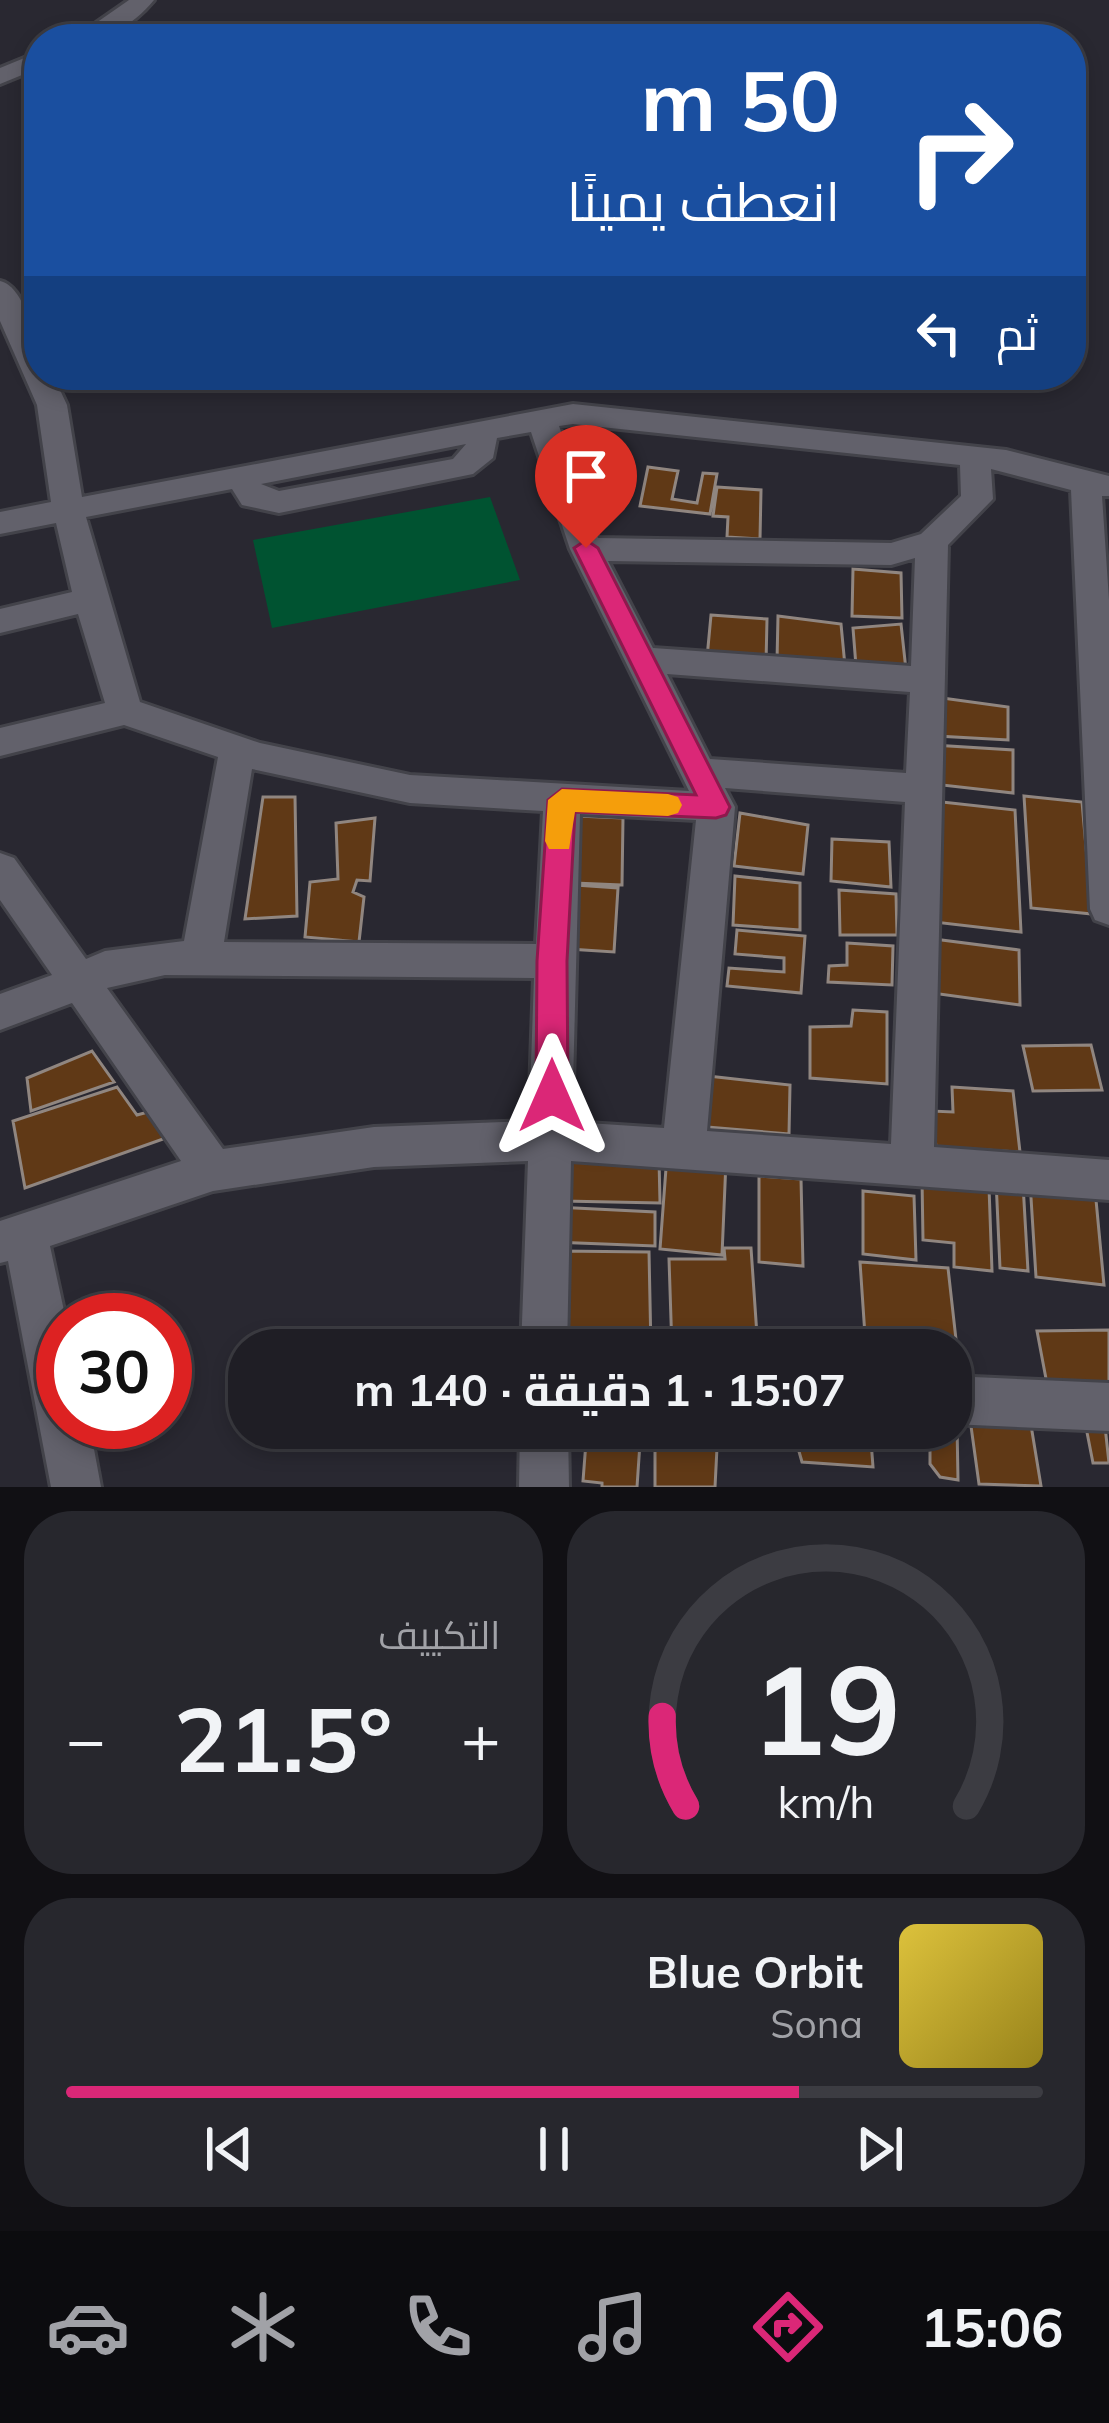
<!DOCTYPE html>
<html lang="ar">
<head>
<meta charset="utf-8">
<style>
  body { margin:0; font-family:Mulish,Cairo,sans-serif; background:#27272d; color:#f1f3f6; direction:rtl; height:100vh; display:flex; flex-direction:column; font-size:45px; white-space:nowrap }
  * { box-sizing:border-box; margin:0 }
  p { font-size:39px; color:#a1a2a7 }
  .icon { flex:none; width:66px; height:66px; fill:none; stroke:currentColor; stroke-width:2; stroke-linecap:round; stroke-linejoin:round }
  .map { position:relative; height:1487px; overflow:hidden; direction:ltr }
  .sheet { display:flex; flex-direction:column; gap:24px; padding:24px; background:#111014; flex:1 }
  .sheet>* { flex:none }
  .guide { position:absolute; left:24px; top:24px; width:1062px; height:366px; border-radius:48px; box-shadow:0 6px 18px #0003,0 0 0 3px #3c3c42; direction:rtl; background:#1a4fa0; color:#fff; overflow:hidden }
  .speed { position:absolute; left:36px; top:1293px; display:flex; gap:24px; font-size:60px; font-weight:700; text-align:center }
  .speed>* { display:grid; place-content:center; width:156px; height:156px; border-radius:50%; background:#1f1e25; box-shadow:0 6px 18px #0003,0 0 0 3px #3c3c42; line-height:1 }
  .speed .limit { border:18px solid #d22; background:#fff; color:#111 }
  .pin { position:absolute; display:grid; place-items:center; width:102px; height:102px; color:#fff; margin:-123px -51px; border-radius:50% 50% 50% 0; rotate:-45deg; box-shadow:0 0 12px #0007 }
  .pin .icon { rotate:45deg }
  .me { position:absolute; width:132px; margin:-66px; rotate:0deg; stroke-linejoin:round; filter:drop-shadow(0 0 9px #0008) }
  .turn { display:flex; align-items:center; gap:42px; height:252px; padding:0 48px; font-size:54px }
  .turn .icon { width:156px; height:156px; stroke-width:2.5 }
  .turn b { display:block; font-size:84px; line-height:102px }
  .then { display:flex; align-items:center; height:114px; padding:0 48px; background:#0003; gap:24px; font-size:45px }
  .big { font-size:90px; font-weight:700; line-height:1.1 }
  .sheet .widget { flex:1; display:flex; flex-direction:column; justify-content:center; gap:18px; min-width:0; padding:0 42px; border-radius:48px; background:#27272d }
  .sheet .dial { align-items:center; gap:0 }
  .dial svg { height:312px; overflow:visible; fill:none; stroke:#3c3c42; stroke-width:7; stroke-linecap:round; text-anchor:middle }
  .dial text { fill:#f1f3f6; stroke:none }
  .song { display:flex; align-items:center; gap:36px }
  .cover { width:144px; height:144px; border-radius:18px; background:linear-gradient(135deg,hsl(50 70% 55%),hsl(50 70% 35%)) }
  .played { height:12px; border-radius:6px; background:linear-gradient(90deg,#db2777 75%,#3c3c42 75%) }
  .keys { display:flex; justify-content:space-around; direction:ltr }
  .heat { display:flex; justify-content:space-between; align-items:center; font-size:66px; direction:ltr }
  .sheet .tiles { flex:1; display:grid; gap:24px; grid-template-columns:1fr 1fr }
  .widget:last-child { grid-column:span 2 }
  .trip { position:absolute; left:228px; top:1329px; width:744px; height:120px; border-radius:48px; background:#1f1e25; box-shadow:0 6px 18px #0003,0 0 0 3px #3c3c42; font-weight:700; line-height:120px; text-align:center; direction:rtl }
  .menu { display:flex; height:192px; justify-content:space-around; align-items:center; background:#0c0c0f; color:#a1a2a7 }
  .menu .icon { width:84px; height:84px }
  .menu .current { color:#db2777 }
  .menu b { font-size:54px; color:#f1f3f6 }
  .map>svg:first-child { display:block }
  .green { fill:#005331 }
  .building { fill:#603916; stroke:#908680; stroke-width:3 }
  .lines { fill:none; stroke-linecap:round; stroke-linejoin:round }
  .minor-casing { stroke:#43434a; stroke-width:6 }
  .minor { fill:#62616b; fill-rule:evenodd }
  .route { fill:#db2777; stroke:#8e194d; stroke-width:3 }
  .slow { fill:#f59e0b }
</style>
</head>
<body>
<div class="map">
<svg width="1109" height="1487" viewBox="0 0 1109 1487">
  <rect width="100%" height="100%" fill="#292831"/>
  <path class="green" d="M490,497L520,580L272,628L253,540Z"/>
  <path class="building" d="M648,467L678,471L672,499L697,503L703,473L717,474L710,514L640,506Z
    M717,487L761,490L760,539L727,537L728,517L713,516Z
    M853,569L901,573L902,618L852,616Z
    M711,615L767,619L766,663L707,658Z
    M778,616L841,624L845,666L777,661Z
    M901,624L906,670L856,666L853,628Z
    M935,697L1008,707V740L937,736Z
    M933,745L1013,750V793L933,784Z
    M1024,796L1082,802L1092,914L1031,908Z
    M263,797H295L297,916L245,919Z
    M933,801L1015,810L1021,932L934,922Z
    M740,813L808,825L803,874L734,866Z
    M577,816L623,818L622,885L574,883Z
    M375,818L370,881L357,880L353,892L364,897L359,942L305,937L310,882L338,879L336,823Z
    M832,839L889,842L891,887L831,881Z
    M735,876L800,883V930L733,925Z
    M575,885L618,888L614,952L569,949Z
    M839,890L896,894L897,935H840Z
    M737,930L805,936L801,993L727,986L729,968L784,972V958L735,954Z
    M934,939L1019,950L1020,1005L932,993Z
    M847,943L893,946L892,985L828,982L829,966L847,965Z
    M853,1010L887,1012V1084L810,1078V1027L851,1026Z
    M1091,1045L1102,1090L1033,1091L1023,1046Z
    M92,1051L114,1082L31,1111L27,1078Z
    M708,1076L790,1085L789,1134L707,1127Z
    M117,1087L137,1115L148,1112L166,1138L25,1188L13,1121Z
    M952,1087L1013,1091L1020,1152L936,1147L932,1111L953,1112Z
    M667,1155L726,1161L722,1255L660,1249Z
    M564,1157L659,1159L660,1203L563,1201Z
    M759,1176L801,1179L803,1266L759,1262Z
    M922,1179L989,1187L992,1271L954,1267V1243L923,1240Z
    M996,1180L1023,1184L1028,1271L1000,1268Z
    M1030,1182L1095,1189L1104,1285L1036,1277Z
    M863,1191L914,1196L916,1260L863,1254Z
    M555,1207L655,1212V1246L553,1242Z
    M724,1248H751L758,1350H672L669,1259H725Z
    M559,1251L649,1252L651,1350H558Z
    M860,1262L948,1268L961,1384L951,1383V1350H866Z
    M1109,1330V1384H1047L1037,1331Z
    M1084,1417H1104L1109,1463H1093Z
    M970,1419H1030L1041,1486L979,1484Z
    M951,1424L957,1425L958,1480L940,1477L930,1464V1428Z
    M641,1428L637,1487H602V1483L583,1481L587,1429Z
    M655,1428H666L665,1440L691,1443L693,1428H718L715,1487H655Z
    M807,1428H870L873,1467L802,1462L794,1434Z"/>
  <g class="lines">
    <g class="minor-casing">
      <path id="minor" d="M129,0H154C131,27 109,39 73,39Z
        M39,52V68L0,84V68Z
        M0,281C27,287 39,350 39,375H53L67,405L82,497L573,404L1006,450L1109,476V496H1102L1109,600V925L1095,920L1090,909L1071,490L991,469L993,499L948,545L934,1147L1109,1160V1200L571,1161L567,1350H521L528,1161L374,1167L213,1191L50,1246L66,1320L63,1422H89L101,1487H51L8,1261L0,1263V1221L181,1161L72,1003L0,1030V994L52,975L0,900V853L14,858L86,959L105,951L184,941L218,757L124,725L0,756V728L105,703L78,614L0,633V609L72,592L56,523L0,534V512L51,502L37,405L0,321ZM573,424L960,465L961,496L921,534L891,543L598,538L559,426ZM531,432L570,549L689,791L410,775L260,743L140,702L86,517L232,489L242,505L279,513L473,474L493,458L497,438ZM466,444L453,459L279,491L261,484ZM915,558L911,666L653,648L608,561L891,565ZM667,674L910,692L906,773L710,759ZM252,769L410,803L543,811L536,944L224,942ZM725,788L905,802L891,1144L707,1131L735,807ZM580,814L696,820L664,1128L572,1122ZM165,975L534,978L529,1121L374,1127L223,1149L107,988Z
        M951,1376L1109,1383V1431L951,1424Z
        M520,1428H568L569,1487H519Z"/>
    </g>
    <use href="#minor" class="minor"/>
  </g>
  <path class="route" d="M586,540L598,548L730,807L726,815L716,818L575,812L567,961L568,1096L564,1106L552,1110L541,1106L536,1096L537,961L548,800L562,789L696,795L574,548Z"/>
  <path class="slow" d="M562,789L668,794L678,797L682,805L678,813L668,816L575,812L569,849H549L545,841L548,800Z"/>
</svg>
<div class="speed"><div class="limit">30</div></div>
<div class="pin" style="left:586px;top:548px;background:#d93025"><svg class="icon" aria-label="arrive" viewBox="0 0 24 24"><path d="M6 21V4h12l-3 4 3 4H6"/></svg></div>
<svg class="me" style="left:552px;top:1096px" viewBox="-20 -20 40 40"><path d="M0-17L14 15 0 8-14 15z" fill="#db2777" stroke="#fff" stroke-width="4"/></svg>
<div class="trip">15:07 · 1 دقيقة · 140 m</div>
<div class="guide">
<div class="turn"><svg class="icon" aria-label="right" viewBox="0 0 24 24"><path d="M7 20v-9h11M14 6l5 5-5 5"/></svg><div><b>50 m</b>انعطف يمينًا</div></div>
<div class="then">ثم<svg class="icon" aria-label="left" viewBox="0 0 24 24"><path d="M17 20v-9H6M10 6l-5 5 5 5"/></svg></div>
</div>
</div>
<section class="sheet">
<div class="tiles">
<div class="widget dial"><svg viewBox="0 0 100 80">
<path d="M14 69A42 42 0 1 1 86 69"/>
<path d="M14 69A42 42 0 0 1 8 46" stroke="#db2777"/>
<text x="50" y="56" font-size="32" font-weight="700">19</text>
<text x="50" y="72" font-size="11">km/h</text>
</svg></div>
<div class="widget"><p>التكييف</p>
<div class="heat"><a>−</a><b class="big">21.5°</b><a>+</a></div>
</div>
<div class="widget">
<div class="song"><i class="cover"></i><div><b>Blue Orbit</b><p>Sona</p></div></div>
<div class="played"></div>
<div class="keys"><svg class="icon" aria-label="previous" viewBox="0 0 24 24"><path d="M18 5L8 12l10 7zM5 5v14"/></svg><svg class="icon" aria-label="pause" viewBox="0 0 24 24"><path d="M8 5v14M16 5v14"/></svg><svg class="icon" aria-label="next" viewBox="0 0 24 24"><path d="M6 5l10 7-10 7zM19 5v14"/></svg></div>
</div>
</div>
</section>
<nav class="menu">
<b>15:06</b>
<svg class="icon current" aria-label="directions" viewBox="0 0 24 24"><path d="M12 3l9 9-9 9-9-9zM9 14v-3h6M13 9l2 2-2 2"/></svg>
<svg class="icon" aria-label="music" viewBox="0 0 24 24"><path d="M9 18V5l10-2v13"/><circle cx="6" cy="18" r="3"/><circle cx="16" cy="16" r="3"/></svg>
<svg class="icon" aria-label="phone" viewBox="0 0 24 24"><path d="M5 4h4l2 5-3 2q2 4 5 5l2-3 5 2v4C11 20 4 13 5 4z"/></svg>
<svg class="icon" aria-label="climate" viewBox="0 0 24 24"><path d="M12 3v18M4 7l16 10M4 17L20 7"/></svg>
<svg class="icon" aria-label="car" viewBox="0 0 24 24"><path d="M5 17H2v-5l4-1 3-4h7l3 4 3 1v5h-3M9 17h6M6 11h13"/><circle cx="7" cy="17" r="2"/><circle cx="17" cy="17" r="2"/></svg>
</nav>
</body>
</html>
